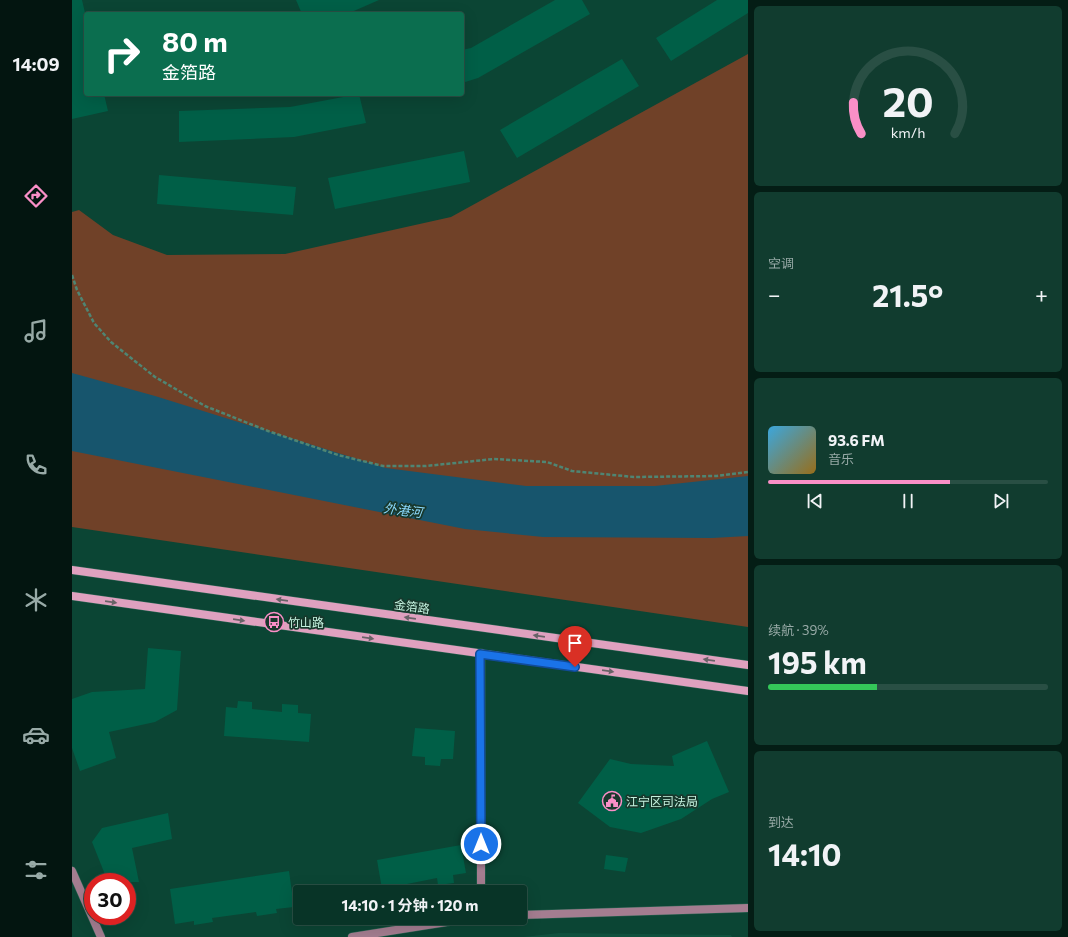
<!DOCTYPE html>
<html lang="zh">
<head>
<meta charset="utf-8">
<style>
  body { margin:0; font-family:Commissioner,"Noto Sans SC",sans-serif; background:#113c2f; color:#f1f3f6; height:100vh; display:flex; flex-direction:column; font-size:15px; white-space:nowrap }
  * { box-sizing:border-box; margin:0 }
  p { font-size:13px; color:#98aaa7 }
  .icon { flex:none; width:22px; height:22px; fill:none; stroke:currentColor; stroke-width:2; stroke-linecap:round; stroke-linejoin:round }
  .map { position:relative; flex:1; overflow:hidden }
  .panel { display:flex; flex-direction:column; gap:6px; padding:6px; background:#041d15; width:320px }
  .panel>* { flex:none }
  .banner { position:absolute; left:12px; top:12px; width:380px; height:84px; border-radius:4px; box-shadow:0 4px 16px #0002,0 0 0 1px #294f44; background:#0b6e4f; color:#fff; overflow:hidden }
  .speed { position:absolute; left:12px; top:873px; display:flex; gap:8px; font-size:20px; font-weight:700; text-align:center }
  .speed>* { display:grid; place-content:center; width:52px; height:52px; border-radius:50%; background:#083427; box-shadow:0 4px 16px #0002,0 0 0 1px #294f44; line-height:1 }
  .speed .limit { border:6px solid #d22; background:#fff; color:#111 }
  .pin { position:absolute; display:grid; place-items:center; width:34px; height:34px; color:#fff; margin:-41px -17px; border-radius:50% 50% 50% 0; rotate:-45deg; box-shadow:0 0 4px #0007 }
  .pin .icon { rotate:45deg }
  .me { position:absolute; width:44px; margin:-22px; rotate:0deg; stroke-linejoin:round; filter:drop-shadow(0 0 3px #0008) }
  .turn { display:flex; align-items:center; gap:14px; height:84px; padding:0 12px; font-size:18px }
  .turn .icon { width:52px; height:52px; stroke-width:2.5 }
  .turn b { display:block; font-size:28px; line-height:34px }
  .big { font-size:30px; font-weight:700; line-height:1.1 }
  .panel .widget { flex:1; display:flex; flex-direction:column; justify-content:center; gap:6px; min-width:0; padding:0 14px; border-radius:6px; background:#113c2f }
  .panel .dial { align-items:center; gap:0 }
  .dial svg { height:104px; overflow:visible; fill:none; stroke:#294f44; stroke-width:7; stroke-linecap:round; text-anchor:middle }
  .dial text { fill:#f1f3f6; stroke:none }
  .song { display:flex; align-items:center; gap:12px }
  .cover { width:48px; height:48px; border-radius:6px; background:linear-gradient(135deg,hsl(200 70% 55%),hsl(40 70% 35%)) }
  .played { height:4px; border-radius:2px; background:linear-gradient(90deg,#fa8fc7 65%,#294f44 65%) }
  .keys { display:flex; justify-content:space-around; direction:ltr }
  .heat { display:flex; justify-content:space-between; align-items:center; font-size:22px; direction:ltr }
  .charge { height:6px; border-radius:3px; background:linear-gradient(90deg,#34c759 39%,#294f44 0) }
  .trip { position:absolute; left:221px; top:885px; width:234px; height:40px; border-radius:4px; background:#083427; box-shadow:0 4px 16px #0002,0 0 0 1px #294f44; font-weight:700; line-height:40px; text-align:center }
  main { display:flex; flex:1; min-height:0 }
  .menu { display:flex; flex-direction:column; width:72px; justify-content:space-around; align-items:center; background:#031510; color:#98aaa7 }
  .menu .icon { width:28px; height:28px }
  .menu .current { color:#fa8fc7 }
  .menu b { font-size:18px; color:#f1f3f6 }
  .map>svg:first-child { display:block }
  .built { fill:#10513e }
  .green { fill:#704128 }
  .water { fill:#17556d }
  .building { fill:#005f47 }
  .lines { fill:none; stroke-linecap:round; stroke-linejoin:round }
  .minor-casing { stroke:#2c6453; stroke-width:9 }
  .tertiary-casing { stroke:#2c6453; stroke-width:9 }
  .secondary-casing { stroke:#2c6453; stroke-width:9 }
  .path { stroke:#4f8573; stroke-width:2.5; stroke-dasharray:4 2; stroke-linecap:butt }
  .minor { stroke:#a47d90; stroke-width:8 }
  .tertiary { stroke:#a47d90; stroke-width:8 }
  .secondary { stroke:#dfa1bf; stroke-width:8 }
  .oneway { fill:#686267 }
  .route-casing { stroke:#114b97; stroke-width:10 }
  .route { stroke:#1a73e8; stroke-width:7 }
  .labels { text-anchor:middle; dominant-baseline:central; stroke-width:3.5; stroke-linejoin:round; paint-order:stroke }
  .street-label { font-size:12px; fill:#c5f3e0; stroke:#18382c }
  .poi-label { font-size:12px; fill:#c5f3e0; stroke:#18382c; text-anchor:start }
  .water-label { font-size:13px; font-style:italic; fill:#8cdafd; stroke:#18382c }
</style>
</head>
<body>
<main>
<nav class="menu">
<b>14:09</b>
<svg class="icon current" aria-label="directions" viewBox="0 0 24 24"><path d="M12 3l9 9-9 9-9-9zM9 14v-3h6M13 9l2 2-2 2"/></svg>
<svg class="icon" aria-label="music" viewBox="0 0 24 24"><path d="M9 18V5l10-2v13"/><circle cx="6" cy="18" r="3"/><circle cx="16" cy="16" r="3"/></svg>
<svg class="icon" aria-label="phone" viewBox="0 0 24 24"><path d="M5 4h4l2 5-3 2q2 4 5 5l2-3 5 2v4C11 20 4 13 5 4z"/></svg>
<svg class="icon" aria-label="climate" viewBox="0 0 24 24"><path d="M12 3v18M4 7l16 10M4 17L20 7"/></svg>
<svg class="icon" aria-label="car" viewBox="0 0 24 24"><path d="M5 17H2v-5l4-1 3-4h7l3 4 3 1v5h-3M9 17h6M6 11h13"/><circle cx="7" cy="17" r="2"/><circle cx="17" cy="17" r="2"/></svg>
<svg class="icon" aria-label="filters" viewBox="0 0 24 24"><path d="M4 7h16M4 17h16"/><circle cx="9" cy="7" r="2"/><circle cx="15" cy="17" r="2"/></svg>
</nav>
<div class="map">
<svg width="676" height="937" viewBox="0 0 676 937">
  <rect width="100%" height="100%" fill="#0b4534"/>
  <path class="built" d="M487,933L659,935L660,937H451Z"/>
  <path class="green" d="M676,54V627L0,527V212L7,210L41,235L95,255L213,254L379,217Z"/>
  <path class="water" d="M0,373L83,396L314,468L454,486H583L676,476V536L640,538L471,537L393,529L0,451Z"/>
  <path class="building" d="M0,0H10L14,17V94H32L36,111L0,119Z
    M224,0H307L275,14H230Z
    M483,0H510L518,14L406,78L390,83V50L399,48Z
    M645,0H676V13L599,61L584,38Z
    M550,59L567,86L445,158L428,130Z
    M287,94L294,123L222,137L107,142V111L218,107Z
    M392,151L398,182L263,209L256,178Z
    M87,175L224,187L221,215L85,204Z
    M76,648L109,651L105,710L83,722L37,732L44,758L8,771L0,748V699L20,692L73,689Z
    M166,701L180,702V709L210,712V704L226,705V713L239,714L237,742L152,736L154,707L165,708Z
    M343,728L383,731L381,759H369L368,766L353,765V757L340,756Z
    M635,741L657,792L640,799L609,819L569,833L538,827L506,803L538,759L559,764L602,766L600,756Z
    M96,813L100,839L60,848L67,882H36L20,842L30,828Z
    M389,845L394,873L381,875L382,883L366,885L365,878L335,884L337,892H322L321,887L310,889L305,860Z
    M534,855L556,858L553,872L532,869Z
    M217,871L222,907L204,909L205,913L185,916L184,912L140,918L141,922L122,925V921L103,924L98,889Z"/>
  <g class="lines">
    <g class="minor-casing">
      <path id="minor" d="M409,653V892
        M448,915L676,908
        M280,937L400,918"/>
    </g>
    <g class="tertiary-casing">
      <path id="tertiary" d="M0,871L29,937"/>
    </g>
    <g class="secondary-casing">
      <path id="secondary" d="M0,570L676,665
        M0,596L676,691"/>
    </g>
    <path class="path" d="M0,275L5,290L22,323L39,342L83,377L133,406L196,431L266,455L311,466H354L422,459L475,462L500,471L562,477L645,476L676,472"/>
    <use href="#minor" class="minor"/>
    <use href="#tertiary" class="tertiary"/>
    <use href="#secondary" class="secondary"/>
  </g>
  <defs><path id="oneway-solid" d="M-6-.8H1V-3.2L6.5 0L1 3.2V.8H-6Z"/></defs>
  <g class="oneway">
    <use href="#oneway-solid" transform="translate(210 600) rotate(-172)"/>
    <use href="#oneway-solid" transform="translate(39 602) rotate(8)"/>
    <use href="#oneway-solid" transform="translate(338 618) rotate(-172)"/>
    <use href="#oneway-solid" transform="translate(167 620) rotate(8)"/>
    <use href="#oneway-solid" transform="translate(467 636) rotate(-172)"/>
    <use href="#oneway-solid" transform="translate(296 638) rotate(8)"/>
    <use href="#oneway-solid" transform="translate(637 660) rotate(-172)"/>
    <use href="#oneway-solid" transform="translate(536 671) rotate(8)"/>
  </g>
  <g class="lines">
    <g class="route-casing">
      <path id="route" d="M409,844L408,654L503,667"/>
    </g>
    <use href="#route" class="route"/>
  </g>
  <defs>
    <g id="bus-ring" transform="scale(1)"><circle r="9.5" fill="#18382c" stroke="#fa8fc7" stroke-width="1.5"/><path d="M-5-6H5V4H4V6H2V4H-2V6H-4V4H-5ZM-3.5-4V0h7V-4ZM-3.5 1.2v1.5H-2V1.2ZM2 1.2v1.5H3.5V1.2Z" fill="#fa8fc7"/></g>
    <g id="civic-ring" transform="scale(1)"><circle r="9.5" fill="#18382c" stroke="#fa8fc7" stroke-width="1.5"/><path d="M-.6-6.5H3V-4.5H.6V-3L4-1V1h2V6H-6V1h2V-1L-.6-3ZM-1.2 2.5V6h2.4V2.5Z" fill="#fa8fc7"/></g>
  </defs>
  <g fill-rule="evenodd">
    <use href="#bus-ring" x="202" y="622"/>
    <use href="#civic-ring" x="540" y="801"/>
  </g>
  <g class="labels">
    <g class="street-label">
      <text transform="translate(340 606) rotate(8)">金箔路</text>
    </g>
    <g class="poi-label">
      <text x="216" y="622">竹山路</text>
      <text x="554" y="801">江宁区司法局</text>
    </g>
    <g class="water-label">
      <text transform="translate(331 510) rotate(7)">外港河</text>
    </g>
  </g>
</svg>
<div class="speed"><div class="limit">30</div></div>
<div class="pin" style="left:503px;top:667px;background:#d93025"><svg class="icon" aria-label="arrive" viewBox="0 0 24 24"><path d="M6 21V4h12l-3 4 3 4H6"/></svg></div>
<svg class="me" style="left:409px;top:844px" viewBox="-20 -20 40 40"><circle r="17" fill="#1a73e8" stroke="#fff" stroke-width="3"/><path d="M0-11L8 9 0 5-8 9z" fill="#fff"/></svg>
<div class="trip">14:10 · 1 分钟 · 120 m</div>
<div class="banner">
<div class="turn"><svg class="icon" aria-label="right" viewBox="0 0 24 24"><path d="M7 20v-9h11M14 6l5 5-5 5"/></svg><div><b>80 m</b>金箔路</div></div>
</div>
</div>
<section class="panel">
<div class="widget dial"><svg viewBox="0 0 100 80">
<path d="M14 69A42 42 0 1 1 86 69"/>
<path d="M14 69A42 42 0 0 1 8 45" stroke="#fa8fc7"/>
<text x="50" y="56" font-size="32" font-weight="700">20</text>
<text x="50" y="72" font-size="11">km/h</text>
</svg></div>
<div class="widget"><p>空调</p>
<div class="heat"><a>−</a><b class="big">21.5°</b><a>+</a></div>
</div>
<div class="widget">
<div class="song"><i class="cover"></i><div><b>93.6 FM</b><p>音乐</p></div></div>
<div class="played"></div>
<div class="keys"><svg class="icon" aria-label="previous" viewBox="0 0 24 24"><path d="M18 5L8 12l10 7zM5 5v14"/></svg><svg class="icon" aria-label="pause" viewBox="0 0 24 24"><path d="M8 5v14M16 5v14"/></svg><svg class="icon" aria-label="next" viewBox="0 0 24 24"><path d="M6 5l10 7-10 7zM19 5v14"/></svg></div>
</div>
<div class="widget"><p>续航 · 39%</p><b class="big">195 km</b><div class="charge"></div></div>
<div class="widget"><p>到达</p><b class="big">14:10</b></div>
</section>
</main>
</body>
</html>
